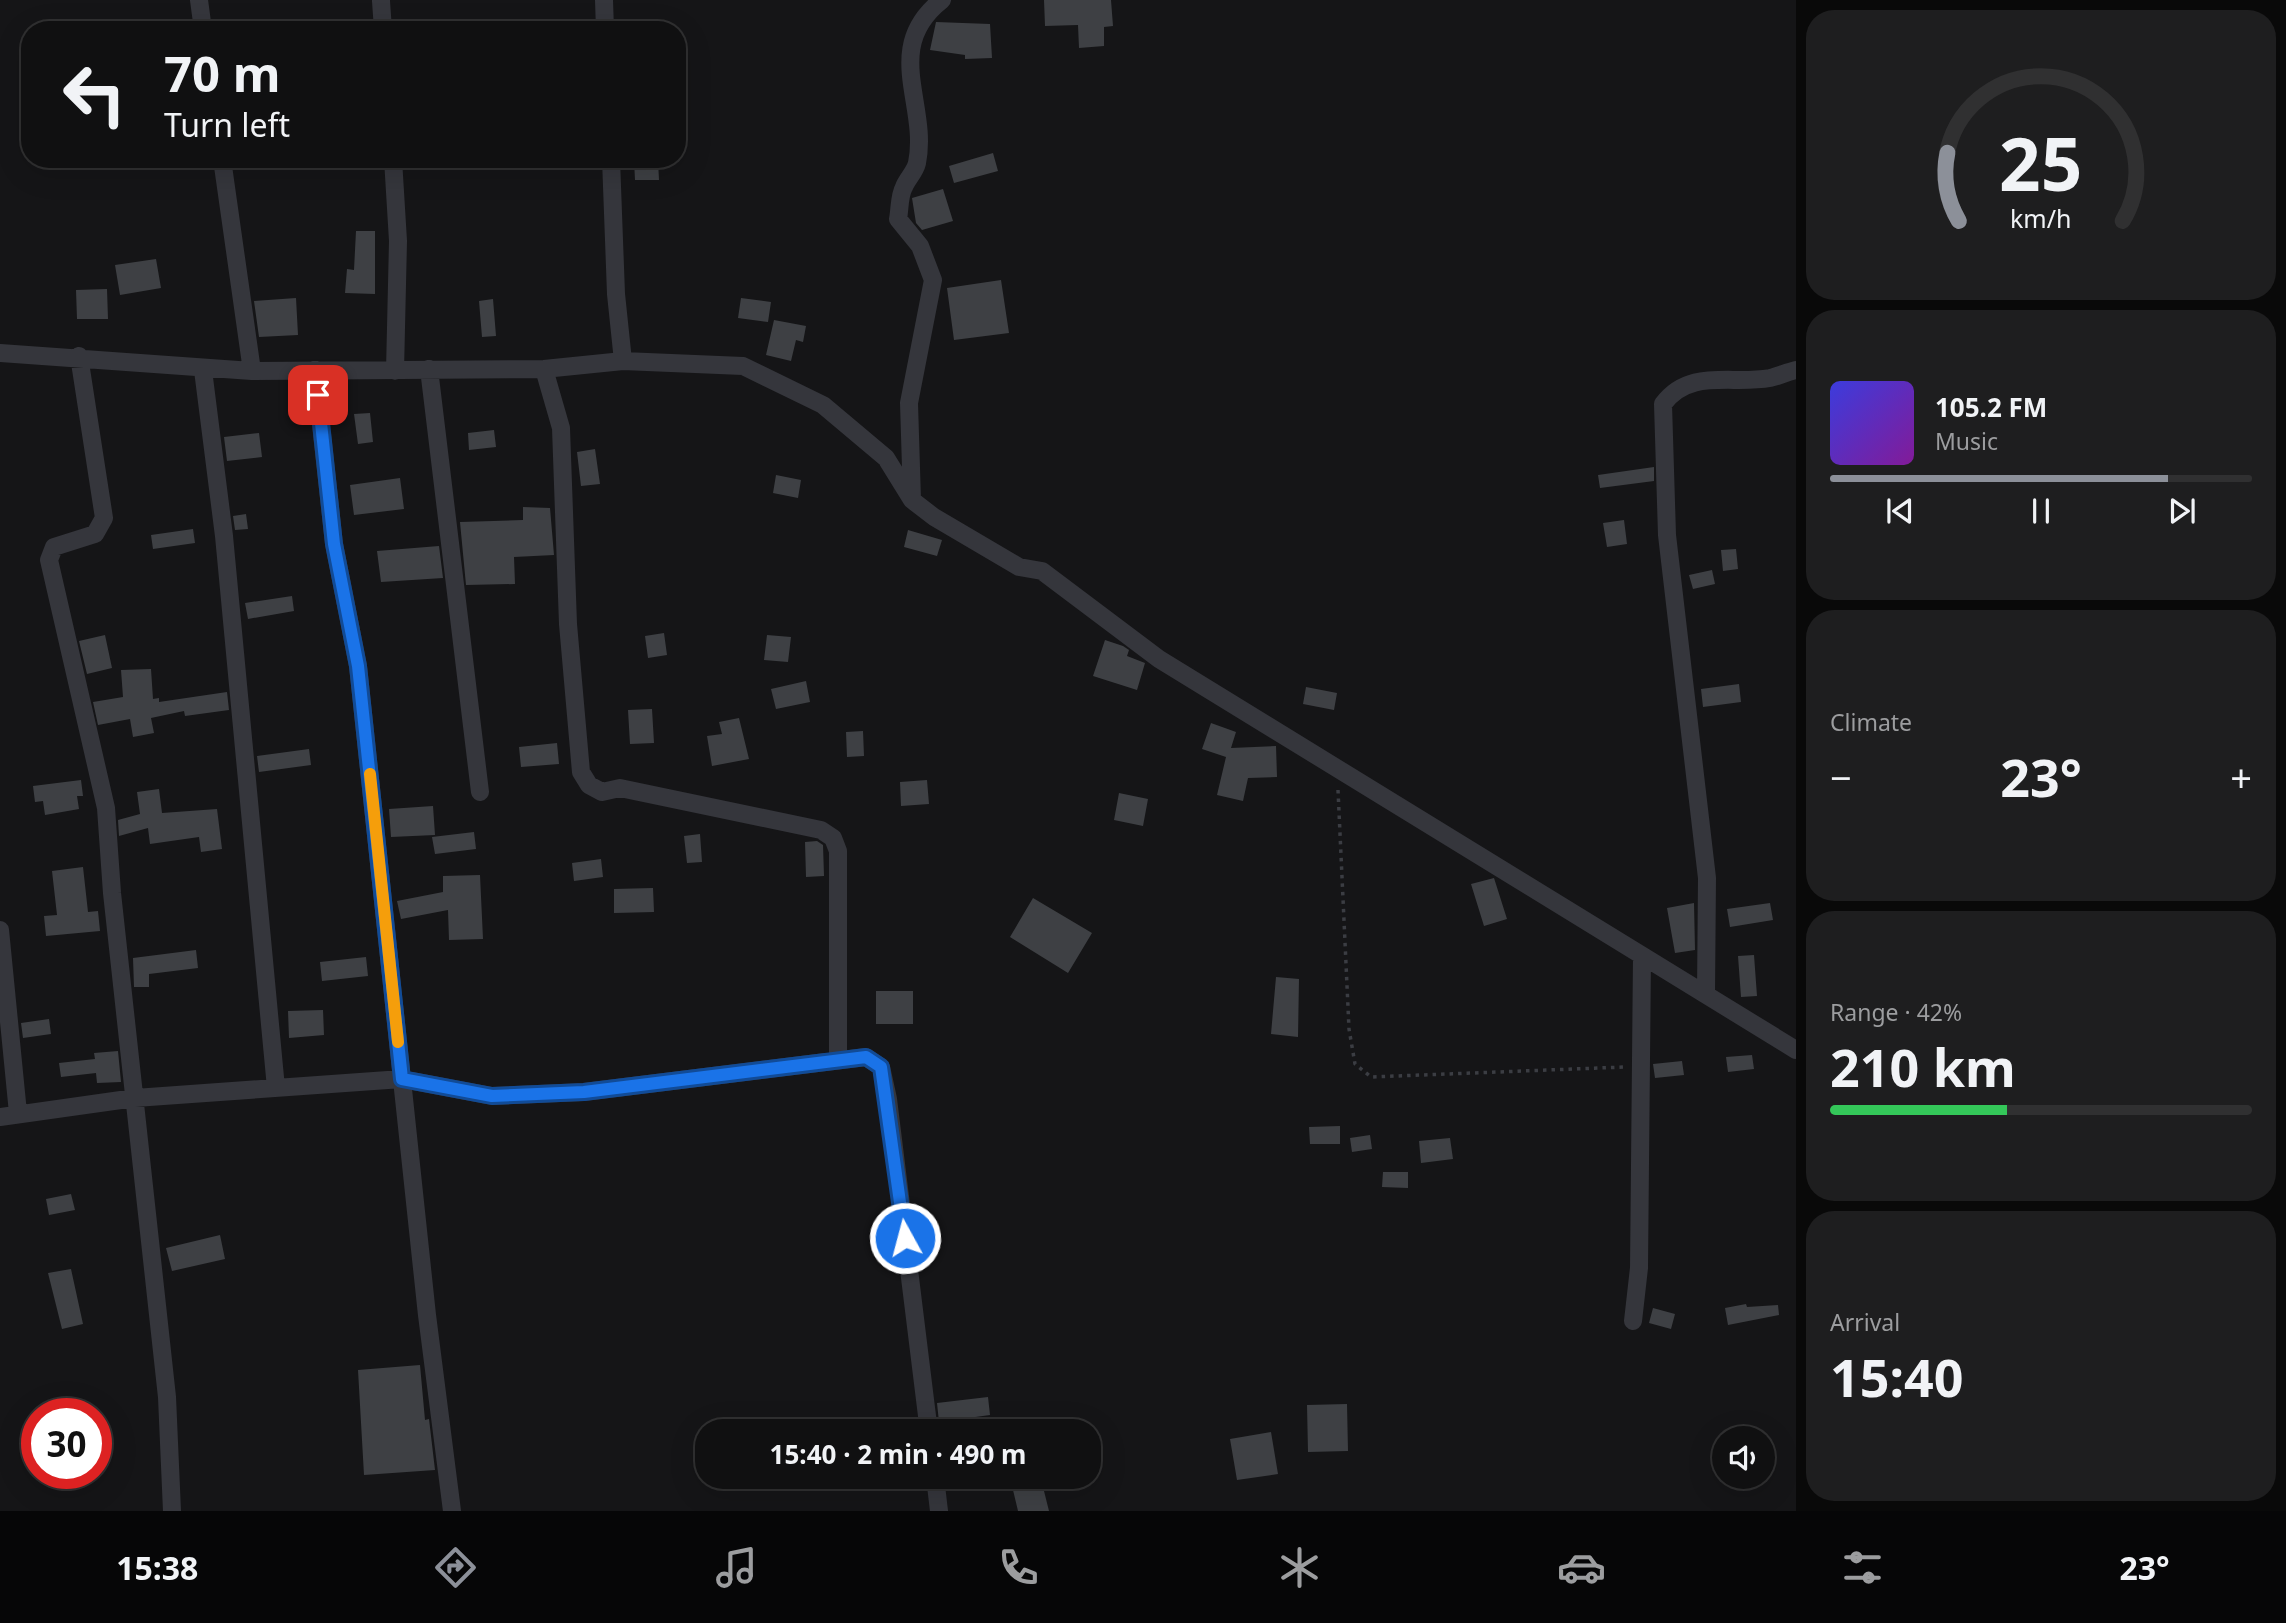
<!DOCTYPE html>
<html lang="en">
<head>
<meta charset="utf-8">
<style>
  body { margin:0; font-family:"Noto Sans",sans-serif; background:#1e1e1f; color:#f1f3f6; height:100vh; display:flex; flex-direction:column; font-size:26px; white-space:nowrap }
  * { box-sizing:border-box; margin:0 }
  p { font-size:23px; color:#9c9d9f }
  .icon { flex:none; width:38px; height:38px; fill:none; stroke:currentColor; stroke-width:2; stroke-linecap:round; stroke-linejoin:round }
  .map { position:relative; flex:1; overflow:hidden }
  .sheet { display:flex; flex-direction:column; gap:10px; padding:10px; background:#090909; width:490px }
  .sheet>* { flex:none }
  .banner { position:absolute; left:21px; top:21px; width:665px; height:147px; border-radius:28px; box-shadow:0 7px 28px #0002,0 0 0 2px #303031; background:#101011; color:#f1f3f6; overflow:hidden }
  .buttons { position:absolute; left:1712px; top:1426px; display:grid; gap:14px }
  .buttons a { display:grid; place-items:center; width:63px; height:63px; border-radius:50%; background:#101011; box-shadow:0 7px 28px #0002,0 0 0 2px #303031; font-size:35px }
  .speed { position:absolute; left:21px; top:1398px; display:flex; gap:14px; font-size:35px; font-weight:700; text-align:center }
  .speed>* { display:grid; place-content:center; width:91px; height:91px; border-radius:50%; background:#101011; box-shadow:0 7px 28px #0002,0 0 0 2px #303031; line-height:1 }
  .speed .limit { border:10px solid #d22; background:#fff; color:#111 }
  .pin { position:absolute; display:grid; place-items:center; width:60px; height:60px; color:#fff; margin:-30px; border-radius:14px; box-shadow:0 4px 10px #0006 }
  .me { position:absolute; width:77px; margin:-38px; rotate:353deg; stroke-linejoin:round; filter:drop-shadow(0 0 5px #0008) }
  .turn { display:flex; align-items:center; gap:24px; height:147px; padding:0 28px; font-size:32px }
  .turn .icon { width:91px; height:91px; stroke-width:2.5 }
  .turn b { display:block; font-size:49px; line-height:60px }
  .big { font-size:52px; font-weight:700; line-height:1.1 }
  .sheet .widget { flex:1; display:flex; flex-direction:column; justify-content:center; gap:10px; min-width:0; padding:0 24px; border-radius:28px; background:#1e1e1f }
  .sheet .dial { align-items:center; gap:0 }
  .dial svg { height:182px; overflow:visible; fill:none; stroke:#303031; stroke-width:7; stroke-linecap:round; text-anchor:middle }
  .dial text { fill:#f1f3f6; stroke:none }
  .song { display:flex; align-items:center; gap:21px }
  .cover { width:84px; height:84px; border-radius:10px; background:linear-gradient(135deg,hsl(240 70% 55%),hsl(290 70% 35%)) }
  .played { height:7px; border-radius:4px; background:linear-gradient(90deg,#8c9099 80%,#303031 80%) }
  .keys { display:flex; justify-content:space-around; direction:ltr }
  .heat { display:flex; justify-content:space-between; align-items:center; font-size:38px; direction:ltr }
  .charge { height:10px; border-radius:5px; background:linear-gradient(90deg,#34c759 42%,#303031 0) }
  .trip { position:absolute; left:695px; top:1419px; width:406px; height:70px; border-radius:28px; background:#101011; box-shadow:0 7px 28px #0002,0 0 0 2px #303031; font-weight:700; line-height:70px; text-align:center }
  .dock { display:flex; height:112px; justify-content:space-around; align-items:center; background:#060607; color:#9c9d9f }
  .dock .icon { width:49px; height:49px }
  .dock .selected { color:#8c9099 }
  .dock b { font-size:32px; color:#f1f3f6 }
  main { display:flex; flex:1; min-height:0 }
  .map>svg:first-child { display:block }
  .building { fill:#3e4044 }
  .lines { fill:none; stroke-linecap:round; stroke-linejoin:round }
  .path { stroke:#3b3d43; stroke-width:3.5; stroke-dasharray:3.5 5; stroke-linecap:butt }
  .minor { stroke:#35363c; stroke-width:18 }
  .route-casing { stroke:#114b97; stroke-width:18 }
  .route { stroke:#1a73e8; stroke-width:12 }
  .slow { stroke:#f59e0b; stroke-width:12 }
</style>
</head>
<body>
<main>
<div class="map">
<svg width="1796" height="1511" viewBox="0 0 1796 1511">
  <rect width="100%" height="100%" fill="#151517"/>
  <path class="building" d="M1044,0H1111L1113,26L1104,27V46L1079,48L1078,25L1045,26Z
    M936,22L990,24L992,58L965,59V55L930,50Z
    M993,153L998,171L954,183L949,166Z
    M634,160H658L659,180H635Z
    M943,189L953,221L922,230L916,223L912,198Z
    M356,231H375V294L345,293L347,269L354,270Z
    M156,259L161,288L120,295L115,265Z
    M1001,280L1009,333L954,340L947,288Z
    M107,289L108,319H77L76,290Z
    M296,298L298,335L259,337L254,301Z
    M741,298L771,302L768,322L738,318Z
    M493,299L496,336L482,337L479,301Z
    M774,320L806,326L803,342L796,340L791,361L766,355Z
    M370,413L373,442L358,444L354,414Z
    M494,430L496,447L469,450L468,433Z
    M259,433L262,457L227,461L224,437Z
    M595,449L600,484L581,486L577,452Z
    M1654,467V481L1600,488L1598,475Z
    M776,475L801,480L798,498L773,493Z
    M400,478L404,509L354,515L350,485Z
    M523,507L550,508L554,555L514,557L515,584L466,585L460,522L523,520Z
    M246,514L248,529L235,530L233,516Z
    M1624,520L1627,544L1607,547L1603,523Z
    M193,529L195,543L153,549L151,535Z
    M908,530L942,540L937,556L904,547Z
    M439,546L443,578L381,582L377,551Z
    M1736,549L1738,569L1723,571L1721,550Z
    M1712,570L1715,584L1693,589L1689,575Z
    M292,596L294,611L248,619L245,603Z
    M664,633L667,655L648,658L645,636Z
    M105,635L112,668L87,674L79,641Z
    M767,635L791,637L788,662L764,660Z
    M1105,640L1123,646L1129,650L1127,656L1145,663L1137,690L1093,676Z
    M151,669L153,699L159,698V702L227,692L229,710L185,716L184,711L151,718L154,733L133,737L130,719L98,725L93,702L123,697L121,670Z
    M806,681L810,702L776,709L771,689Z
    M1739,684L1741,702L1703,707L1701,689Z
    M1306,687L1337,693L1334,710L1303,704Z
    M652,709L654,743L630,744L628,710Z
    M739,718L749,759L712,766L707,736L722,734L719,722Z
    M1211,723L1236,732L1231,748L1276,746L1277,777L1248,778L1243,801L1217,795L1226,757L1202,749Z
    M863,731L864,756L847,757L846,732Z
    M557,743L559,764L521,767L519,747Z
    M309,749L311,765L259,772L257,756Z
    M81,780L83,796H77L79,809L45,815L43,801L35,802L33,786Z
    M927,780L929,804L901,806L900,782Z
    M159,789L162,813L217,809L222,849L201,852L199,837L150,844L148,828L119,836L118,820L140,814L137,792Z
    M1119,793L1148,799L1143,826L1114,820Z
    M433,806L435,835L391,837L389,809Z
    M474,832L476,849L435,854L432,837Z
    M700,834L702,862L687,863L684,836Z
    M817,841L823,845L824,876L806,877L805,842Z
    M601,859L603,877L574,881L572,863Z
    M83,867L88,912L98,911L100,931L46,936L44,916L57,915L52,871Z
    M480,875L483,939L449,940L448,910L401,919L397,901L443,892V876Z
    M1494,878L1507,919L1484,926L1471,884Z
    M653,888L654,912L614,913V889Z
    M1033,898L1092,933L1068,973L1010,937Z
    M1694,903L1695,950L1675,953L1667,908Z
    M1770,903L1773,920L1730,927L1727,909Z
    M196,950L198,968L149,974V987H134L133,958Z
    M1754,955L1757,996L1741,997L1738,956Z
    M366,957L368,976L322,981L320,962Z
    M1276,977L1299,979L1298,1037L1271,1034Z
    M876,991H913V1024H876Z
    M323,1010L324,1035L289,1038L288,1011Z
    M49,1019L51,1034L23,1038L21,1023Z
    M118,1051L121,1082L97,1083L96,1073L61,1077L59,1063L95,1059L94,1053Z
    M1752,1055L1754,1069L1728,1072L1726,1057Z
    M1682,1061L1684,1075L1655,1078L1653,1064Z
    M1340,1126V1144H1310L1309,1127Z
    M1370,1135L1372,1149L1352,1152L1350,1138Z
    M1450,1138L1453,1159L1421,1163L1419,1141Z
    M1383,1172H1408V1188L1382,1187Z
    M71,1194L75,1210L49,1215L46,1199Z
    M220,1235L225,1259L172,1271L166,1248Z
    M71,1269L83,1324L62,1329L48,1273Z
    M1746,1304L1747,1307L1778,1305L1779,1315L1728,1325L1725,1308Z
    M1653,1308L1675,1314L1671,1329L1649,1323Z
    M420,1365L425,1420L429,1419L435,1470L364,1475L358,1370Z
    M988,1397L990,1415L939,1422L937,1403Z
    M1347,1404L1348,1451L1308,1452L1307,1405Z
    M1271,1432L1278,1474L1237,1480L1230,1439Z
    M1042,1483L1049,1511H1018L1013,1490Z"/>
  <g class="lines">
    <path class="path" d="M1338,790L1349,1029L1355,1064L1371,1077L1624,1067"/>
    <path class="minor" d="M199,0L203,30
      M604,0L605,30
      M381,1L383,30
      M222,159L252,371
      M393,159L398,241L395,371
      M611,159L616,294L623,361
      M0,353L252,371L544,369L623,361L743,366L823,405L886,458L912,500L934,517L1019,567L1042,571L1159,659L1796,1050
      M79,356L104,518L95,534L54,547L49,560L106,808L112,893L167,1397L172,1511
      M429,369L480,792
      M544,369L561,428L568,624L581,772L589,785L602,792L620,788L821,830L833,838L838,851V1060
      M203,370L224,536L276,1088
      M315,370L334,544L358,666L427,1315L452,1511
      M912,500L909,403L933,280L920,246L898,219C900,209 899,196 904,187C907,179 915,172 917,163C929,104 881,48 942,0
      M0,930L18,1113
      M1706,993L1707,878L1667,535L1663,404C1690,368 1731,385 1770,378C1779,376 1787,372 1796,370
      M0,1117L135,1098L402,1079L492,1096L584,1092L866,1057L881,1067L888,1099L929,1432
      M1633,1321L1639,1268L1642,956
      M935,1477L939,1511"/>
  </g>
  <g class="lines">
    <g class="route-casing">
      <path id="route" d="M318,395L334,544L358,666L402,1079L492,1096L584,1092L866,1057L881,1067L905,1238"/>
    </g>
    <use href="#route" class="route"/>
    <path class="slow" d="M370,774L398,1042"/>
  </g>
</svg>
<div class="buttons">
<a><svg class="icon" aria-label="sound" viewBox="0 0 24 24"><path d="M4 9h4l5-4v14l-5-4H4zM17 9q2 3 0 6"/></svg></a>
</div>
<div class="speed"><div class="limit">30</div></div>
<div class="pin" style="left:318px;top:395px;background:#d93025"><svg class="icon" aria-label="arrive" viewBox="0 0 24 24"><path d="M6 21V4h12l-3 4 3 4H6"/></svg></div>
<svg class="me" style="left:905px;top:1238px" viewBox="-20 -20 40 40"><circle r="17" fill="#1a73e8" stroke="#fff" stroke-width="3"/><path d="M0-11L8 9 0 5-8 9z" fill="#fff"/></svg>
<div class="trip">15:40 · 2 min · 490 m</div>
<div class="banner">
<div class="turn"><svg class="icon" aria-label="left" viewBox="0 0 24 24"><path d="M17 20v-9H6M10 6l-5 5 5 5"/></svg><div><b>70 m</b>Turn left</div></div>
</div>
</div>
<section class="sheet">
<div class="widget dial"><svg viewBox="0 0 100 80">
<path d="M14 69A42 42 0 1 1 86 69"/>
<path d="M14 69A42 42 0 0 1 9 39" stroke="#8c9099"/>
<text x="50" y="56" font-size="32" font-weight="700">25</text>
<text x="50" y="72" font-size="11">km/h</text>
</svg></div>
<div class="widget">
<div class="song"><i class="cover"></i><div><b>105.2 FM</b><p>Music</p></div></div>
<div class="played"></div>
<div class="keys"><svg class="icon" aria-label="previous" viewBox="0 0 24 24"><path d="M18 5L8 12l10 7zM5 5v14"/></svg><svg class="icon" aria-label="pause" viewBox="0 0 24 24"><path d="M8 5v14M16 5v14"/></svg><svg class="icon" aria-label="next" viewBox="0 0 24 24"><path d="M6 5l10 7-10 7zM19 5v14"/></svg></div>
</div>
<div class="widget"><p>Climate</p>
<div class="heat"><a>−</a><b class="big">23°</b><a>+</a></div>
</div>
<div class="widget"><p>Range · 42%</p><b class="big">210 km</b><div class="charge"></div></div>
<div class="widget"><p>Arrival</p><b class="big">15:40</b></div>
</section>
</main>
<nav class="dock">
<b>15:38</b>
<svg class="icon selected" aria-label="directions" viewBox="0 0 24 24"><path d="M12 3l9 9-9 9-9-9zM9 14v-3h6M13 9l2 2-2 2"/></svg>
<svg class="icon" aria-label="music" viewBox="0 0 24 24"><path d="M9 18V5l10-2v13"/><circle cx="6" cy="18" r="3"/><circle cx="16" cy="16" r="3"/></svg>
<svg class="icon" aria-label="phone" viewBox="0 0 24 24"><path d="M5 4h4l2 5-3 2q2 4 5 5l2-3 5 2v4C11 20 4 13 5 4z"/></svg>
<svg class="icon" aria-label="climate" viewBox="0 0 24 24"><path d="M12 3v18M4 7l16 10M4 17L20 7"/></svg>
<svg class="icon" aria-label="car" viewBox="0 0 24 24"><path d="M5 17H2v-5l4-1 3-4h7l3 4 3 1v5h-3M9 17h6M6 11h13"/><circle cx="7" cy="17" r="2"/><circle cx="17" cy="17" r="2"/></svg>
<svg class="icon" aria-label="filters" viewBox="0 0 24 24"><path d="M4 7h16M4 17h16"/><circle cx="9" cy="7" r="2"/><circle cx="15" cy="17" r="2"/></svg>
<b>23°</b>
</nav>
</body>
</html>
